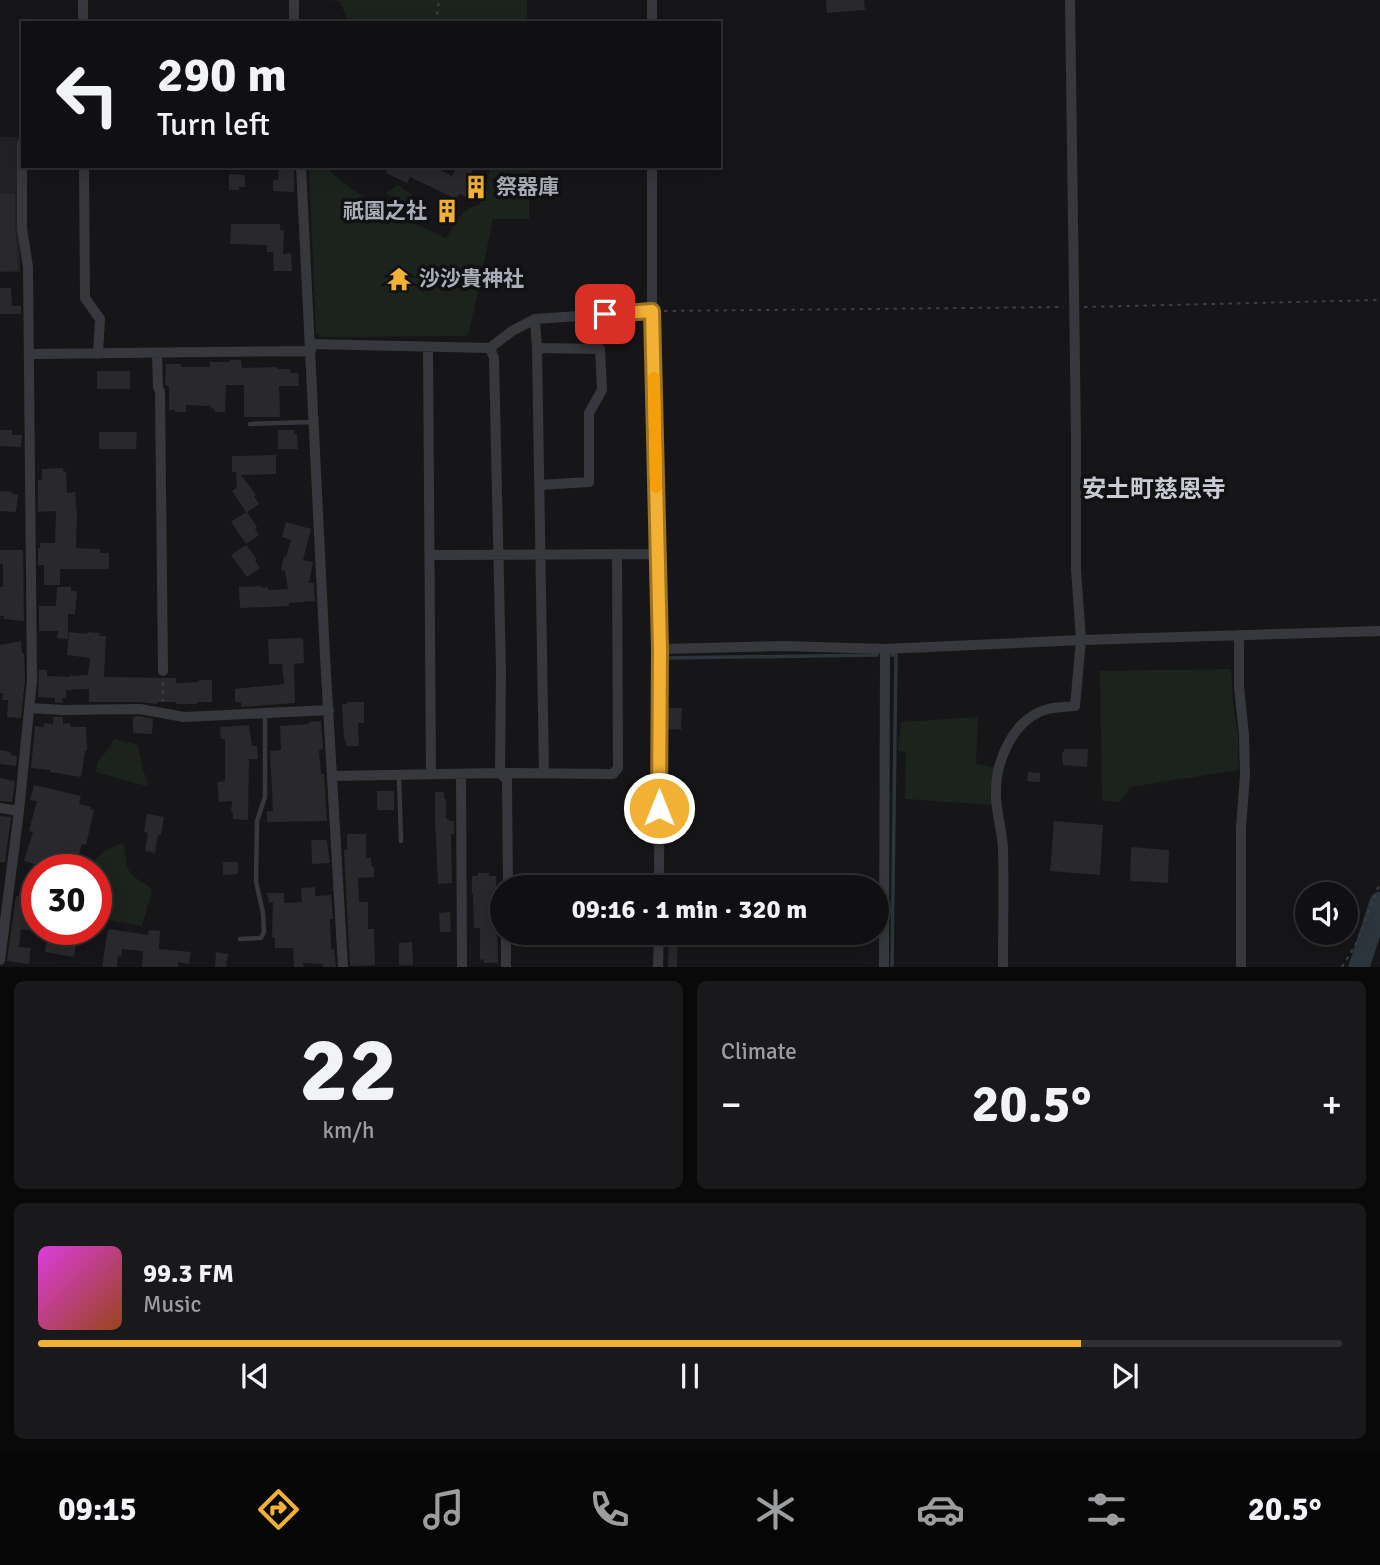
<!DOCTYPE html>
<html lang="en">
<head>
<meta charset="utf-8">
<style>
  body { margin:0; font-family:Signika,"Noto Sans JP",sans-serif; background:#19191b; color:#f1f3f6; height:100vh; display:flex; flex-direction:column; font-size:26px; white-space:nowrap }
  * { box-sizing:border-box; margin:0 }
  p { font-size:23px; color:#9c9d9f }
  .icon { flex:none; width:38px; height:38px; fill:none; stroke:currentColor; stroke-width:2; stroke-linecap:round; stroke-linejoin:round }
  .map { position:relative; height:967px; overflow:hidden }
  .drawer { display:flex; flex-direction:column; gap:14px; padding:14px; background:#09090a; flex:1 }
  .drawer>* { flex:none }
  .hud { position:absolute; left:21px; top:21px; width:700px; height:147px; border-radius:0px; box-shadow:0 4px 18px #0003,0 0 0 2px #303032; background:#101012; color:#f1f3f6; overflow:hidden }
  .tools { position:absolute; left:1295px; top:882px; display:grid; gap:14px }
  .tools a { display:grid; place-items:center; width:63px; height:63px; border-radius:50%; background:#101012; box-shadow:0 4px 18px #0003,0 0 0 2px #303032; font-size:35px }
  .speed { position:absolute; left:21px; top:854px; display:flex; gap:14px; font-size:35px; font-weight:700; text-align:center }
  .speed>* { display:grid; place-content:center; width:91px; height:91px; border-radius:50%; background:#101012; box-shadow:0 4px 18px #0003,0 0 0 2px #303032; line-height:1 }
  .speed .limit { border:10px solid #d22; background:#fff; color:#111 }
  .pin { position:absolute; display:grid; place-items:center; width:60px; height:60px; color:#fff; margin:-30px; border-radius:14px; box-shadow:0 4px 10px #0006 }
  .me { position:absolute; width:77px; margin:-38px; rotate:0deg; stroke-linejoin:round; filter:drop-shadow(0 0 5px #0008) }
  .turn { display:flex; align-items:center; gap:24px; height:147px; padding:0 21px; font-size:32px }
  .turn .icon { width:91px; height:91px; stroke-width:2.5 }
  .turn b { display:block; font-size:49px; line-height:60px }
  .big { font-size:52px; font-weight:800; line-height:1.1 }
  .drawer .card { flex:1; display:flex; flex-direction:column; justify-content:center; gap:10px; min-width:0; padding:0 24px; border-radius:10px; background:#19191b }
  .drawer .dial { align-items:center; gap:0 }
  .dial b { font-size:91px; line-height:1 }
  .song { display:flex; align-items:center; gap:21px }
  .cover { width:84px; height:84px; border-radius:10px; background:linear-gradient(135deg,hsl(300 70% 55%),hsl(20 70% 35%)) }
  .played { height:7px; border-radius:4px; background:linear-gradient(90deg,#f2b134 80%,#303032 80%) }
  .keys { display:flex; justify-content:space-around; direction:ltr }
  .heat { display:flex; justify-content:space-between; align-items:center; font-size:38px; direction:ltr }
  .drawer .tiles { flex:1; display:grid; gap:14px; grid-template-columns:1fr 1fr }
  .card:last-child { grid-column:span 2 }
  .trip { position:absolute; left:490px; top:875px; width:399px; height:70px; border-radius:35px; background:#101012; box-shadow:0 4px 18px #0003,0 0 0 2px #303032; font-weight:800; line-height:70px; text-align:center }
  .tab-bar { display:flex; height:112px; justify-content:space-around; align-items:center; background:#060607; color:#9c9d9f }
  .tab-bar .icon { width:49px; height:49px }
  .tab-bar .on { color:#f2b134 }
  .tab-bar b { font-size:32px; color:#f1f3f6 }
  .map>svg:first-child { display:block }
  .built { fill:#222225 }
  .green { fill:#1c231d }
  .lines { fill:none; stroke-linecap:round; stroke-linejoin:round }
  .stream { stroke:#2c353c; stroke-width:3.5 }
  .river { stroke:#2c353c; stroke-width:21 }
  .building { fill:#29292c }
  .path { stroke:#3d3f44; stroke-width:2; stroke-dasharray:3.5 5; stroke-linecap:butt }
  .lane { stroke:#37383d; stroke-width:4.5 }
  .street { stroke:#37383d; stroke-width:10 }
  .route-casing { stroke:#9d7322; stroke-width:18 }
  .route { stroke:#f2b134; stroke-width:12 }
  .slow { stroke:#f59e0b; stroke-width:12 }
  .labels { text-anchor:middle; dominant-baseline:central; stroke-width:7; stroke-linejoin:round; paint-order:stroke }
  .poi-label { font-size:21px; font-weight:bold; fill:#a8adb8; stroke:#111113; text-anchor:start }
  .quarter-label { font-size:24px; font-weight:bold; fill:#c9ccd4; stroke:#111113 }
</style>
</head>
<body>
<div class="map">
<svg width="1380" height="967" viewBox="0 0 1380 967">
  <rect width="100%" height="100%" fill="#161618"/>
  <path class="built" d="M0,137H20V272H0Z"/>
  <path class="green" d="M331,0H527V23H349L340,2Z
    M309,166H326C349,195 412,222 446,238C458,221 458,211 480,204L485,194L490,166H529V219H493L469,333L466,336L321,337L316,333Z
    M398,185L412,195L407,204L386,193Z
    M1231,669L1233,703L1238,734V770L1130,787L1120,802L1102,801L1100,671Z
    M978,717L976,764L997,768L993,805L905,799L906,752L898,751L901,722Z
    M114,739L138,745L143,770L148,782L146,786L96,772L98,761L103,756Z
    M119,844H123C127,853 124,865 130,872C135,880 146,883 152,890L142,926L96,918V870H85L103,852Z"/>
  <g class="lines">
    <path class="stream" d="M666,658L877,655
      M1377,907L1380,908
      M892,967L896,655H892"/>
    <path class="river" d="M1359,967L1380,902"/>
  </g>
  <path class="building" d="M826,0H864L865,10L827,13Z
    M279,166H294V192L273,191V180H278Z
    M389,166H433L452,176L457,166H475L470,177L485,183L477,201L459,194L456,199L410,177L407,183L386,173Z
    M229,174L245,175V187H239V190H229Z
    M0,194H15V228L17,247L18,270L0,271Z
    M231,224H280V230L284,231L283,254L291,253L292,271H274L273,252H267V245L230,244Z
    M0,288H11L12,306H21V314H0Z
    M230,360H241L242,368L277,367L278,369H290L291,373H298L299,386H279L280,417H244V385H226L225,412H215V409L211,408V406L186,405V412H175V410H169V386L165,385L166,364H181V367H210V362H230Z
    M97,371H130V389H97Z
    M0,430H12V435H22L21,447L0,446Z
    M278,430H295L294,434H297L298,449H278Z
    M99,432H137L136,449H99Z
    M276,455V474L241,475L256,495L254,496L259,504L247,512L257,527L255,529L259,535L246,544L231,522L246,512L232,491L237,487L236,472H232V456Z
    M63,468V471L66,472L67,493L75,492L77,513L76,548L100,549V553H109V569H60V585H44V565H38V548H40V543H55L56,511L38,512V480H42V469Z
    M0,491L12,492V494L18,495L16,512L0,511Z
    M286,522L311,529L303,560L313,562L309,583H314L315,601L289,603V606L240,608L239,587L261,586V588L268,587V590L288,589L285,571L281,570L284,556L286,557L291,540L282,537Z
    M246,545L257,559L255,561L260,568L247,577L231,555Z
    M0,550H23L24,621L4,619V616H0V587H3V564H0Z
    M57,587H71V591H77L75,614H68V639L57,638L58,631H39V606H56Z
    M69,632L87,634L88,632L100,633L99,636H106L104,677L176,678V683L199,682V680H212V702H197V704H176V702H157V704L140,702H89V689L66,690V698H62L63,703L55,702V698L38,697L39,670H47V676L70,677L69,676L88,675L90,658L67,655Z
    M303,638L304,663L294,664L295,703L241,707V702H235V689L284,684L282,664H269L268,639Z
    M21,641L22,653H24L25,680L21,718L7,717L8,700H2L3,693H0V645Z
    M347,702H364V723H358L359,746H346V741L344,739L342,704H347Z
    M667,708H682L681,730L667,729Z
    M139,716L153,719L152,734L133,733V717Z
    M53,717H63V724L70,723L71,727H86L87,751H85L81,777L50,772V770L31,768L35,726L44,727V723L53,724Z
    M321,721L323,749L319,750L321,774H324L327,821L267,822V811H273L270,751L281,750L280,726L309,724V722Z
    M249,725L252,746H257L258,759H249L248,820L233,819V813H231L232,801L219,802L217,782L225,781V739H221L220,727Z
    M1064,749H1088L1087,767L1063,765L1062,752H1064Z
    M0,750L11,752V755L17,756L16,766L0,764Z
    M1028,772L1040,773V782L1027,781Z
    M0,778L15,781L12,802L0,801Z
    M34,785L81,796L79,804L91,807L90,809L94,810L86,845L82,844L74,870H54L24,861L33,832L29,831L37,801L30,800Z
    M377,791H394V810H377Z
    M435,792H444V799H446V819H449V821H454V834H451L452,883L438,884L435,819Z
    M147,814L164,817L161,835H158L155,853L145,851L148,833L144,832Z
    M0,816L11,817L5,862H0Z
    M1054,821L1103,825L1100,875L1050,871Z
    M347,834H366V858H371L372,867H374V877L358,878L359,902H368V929H374L375,965L350,966L344,850H347Z
    M311,840H327L330,863L312,864Z
    M1131,847L1169,850L1168,883L1130,881Z
    M223,862H238V874L223,875Z
    M478,873H489V876H496L497,903H493V925H497L498,963H484V959L480,960V928H474L473,894H472V876H478Z
    M315,887V896L331,895L333,919H330L331,949H334L336,967H323V964L303,963L304,967H294L293,948H275V938L272,937L273,902L269,903L267,893H284V903L302,902L301,888Z
    M16,896L37,897V931L21,929L19,947L31,948L29,964L7,961Z
    M450,912L451,932H440L439,913Z
    M48,929H78L74,957L45,952Z
    M108,929L148,935L149,930L160,931L159,949L191,952L189,964L178,962V967H142L143,951L122,949L121,957L118,956L117,967H102Z
    M669,933H678L677,967H668Z
    M412,942L413,965H399V943Z
    M216,952L228,954L226,967H215Z"/>
  <g class="lines">
    <path class="path" d="M436,23L439,0
      M1084,307L1380,300
      M664,311L1064,307
      M163,682V701
      M1342,967L1357,942L1380,882"/>
    <path class="lane" d="M250,424L312,422
      M399,776L401,841
      M240,939L261,938L264,932L263,913L256,882L257,821L265,797V714"/>
    <path class="street" d="M83,0V23
      M294,0V23
      M652,0V23
      M84,166L85,298L100,319L98,354
      M301,166L325,656L343,967
      M652,166V311L660,649L659,887
      M535,319L537,348L544,774
      M310,344L490,348L512,331L535,319L652,311
      M428,347L431,775
      M490,348L494,358L501,672L500,773L507,780L508,887
      M537,348L600,349L602,390L589,413V482L539,485
      M157,353L158,387L160,392L163,671
      M29,354L311,351
      M430,555L658,554
      M1239,635V687L1244,735L1245,776L1241,827V967
      M660,649L784,646L885,649L1081,640L1380,631
      M30,708L63,710L140,709L184,717L329,710
      M461,775L462,967
      M332,776L500,773L613,774L618,768L617,554
      M0,808L19,811
      M506,933V967
      M0,960L19,811L32,680L28,267L22,228V144
      M658,967L659,933
      M884,967L885,649
      M1003,967C1003,927 1004,888 1003,848C1002,830 996,812 996,795C995,762 1013,718 1048,709C1056,707 1066,707 1075,706L1081,640L1076,570V439L1070,0"/>
  </g>
  <g class="lines">
    <g class="route-casing">
      <path id="route" d="M605,314L652,311L660,649L659,808"/>
    </g>
    <use href="#route" class="route"/>
    <path class="slow" d="M654,378L656,487"/>
  </g>
  <defs>
    <g id="building-bare" transform="scale(1.89)"><path d="M-4-6H4V6H1V3H-1V6H-4ZM-2.5-4.3h1.7v1.8h-1.7ZM.8-4.3h1.7v1.8H.8ZM-2.5-1h1.7V.8h-1.7ZM.8-1h1.7V.8H.8Z" fill="#f2b134" stroke="#111113" stroke-width="2.5" paint-order="stroke"/></g>
    <g id="temple-bare" transform="scale(1.89)"><path d="M0-6L5-2H3V0L6.5 2.5H4V6H1.5V3h-3V6H-4V2.5H-6.5L-3 0V-2H-5Z" fill="#f2b134" stroke="#111113" stroke-width="2.5" paint-order="stroke"/></g>
  </defs>
  <g fill-rule="evenodd">
    <use href="#building-bare" x="476" y="187"/>
    <use href="#building-bare" x="447" y="211"/>
    <use href="#temple-bare" x="399" y="279"/>
  </g>
  <g class="labels">
    <g class="poi-label">
      <text x="496" y="187">祭器庫</text>
      <text x="427" y="211" text-anchor="end">祇園之社</text>
      <text x="419" y="279">沙沙貴神社</text>
    </g>
    <g class="quarter-label">
      <text x="1154" y="489">安土町慈恩寺</text>
    </g>
  </g>
</svg>
<div class="tools">
<a><svg class="icon" aria-label="sound" viewBox="0 0 24 24"><path d="M4 9h4l5-4v14l-5-4H4zM17 9q2 3 0 6"/></svg></a>
</div>
<div class="speed"><div class="limit">30</div></div>
<div class="pin" style="left:605px;top:314px;background:#d93025"><svg class="icon" aria-label="arrive" viewBox="0 0 24 24"><path d="M6 21V4h12l-3 4 3 4H6"/></svg></div>
<svg class="me" style="left:659px;top:808px" viewBox="-20 -20 40 40"><circle r="17" fill="#f2b134" stroke="#fff" stroke-width="3"/><path d="M0-11L8 9 0 5-8 9z" fill="#fff"/></svg>
<div class="trip">09:16 · 1 min · 320 m</div>
<div class="hud">
<div class="turn"><svg class="icon" aria-label="left" viewBox="0 0 24 24"><path d="M17 20v-9H6M10 6l-5 5 5 5"/></svg><div><b>290 m</b>Turn left</div></div>
</div>
</div>
<section class="drawer">
<div class="tiles">
<div class="card dial"><b>22</b><p>km/h</p></div>
<div class="card"><p>Climate</p>
<div class="heat"><a>−</a><b class="big">20.5°</b><a>+</a></div>
</div>
<div class="card">
<div class="song"><i class="cover"></i><div><b>99.3 FM</b><p>Music</p></div></div>
<div class="played"></div>
<div class="keys"><svg class="icon" aria-label="previous" viewBox="0 0 24 24"><path d="M18 5L8 12l10 7zM5 5v14"/></svg><svg class="icon" aria-label="pause" viewBox="0 0 24 24"><path d="M8 5v14M16 5v14"/></svg><svg class="icon" aria-label="next" viewBox="0 0 24 24"><path d="M6 5l10 7-10 7zM19 5v14"/></svg></div>
</div>
</div>
</section>
<nav class="tab-bar">
<b>09:15</b>
<svg class="icon on" aria-label="directions" viewBox="0 0 24 24"><path d="M12 3l9 9-9 9-9-9zM9 14v-3h6M13 9l2 2-2 2"/></svg>
<svg class="icon" aria-label="music" viewBox="0 0 24 24"><path d="M9 18V5l10-2v13"/><circle cx="6" cy="18" r="3"/><circle cx="16" cy="16" r="3"/></svg>
<svg class="icon" aria-label="phone" viewBox="0 0 24 24"><path d="M5 4h4l2 5-3 2q2 4 5 5l2-3 5 2v4C11 20 4 13 5 4z"/></svg>
<svg class="icon" aria-label="climate" viewBox="0 0 24 24"><path d="M12 3v18M4 7l16 10M4 17L20 7"/></svg>
<svg class="icon" aria-label="car" viewBox="0 0 24 24"><path d="M5 17H2v-5l4-1 3-4h7l3 4 3 1v5h-3M9 17h6M6 11h13"/><circle cx="7" cy="17" r="2"/><circle cx="17" cy="17" r="2"/></svg>
<svg class="icon" aria-label="filters" viewBox="0 0 24 24"><path d="M4 7h16M4 17h16"/><circle cx="9" cy="7" r="2"/><circle cx="15" cy="17" r="2"/></svg>
<b>20.5°</b>
</nav>
</body>
</html>
